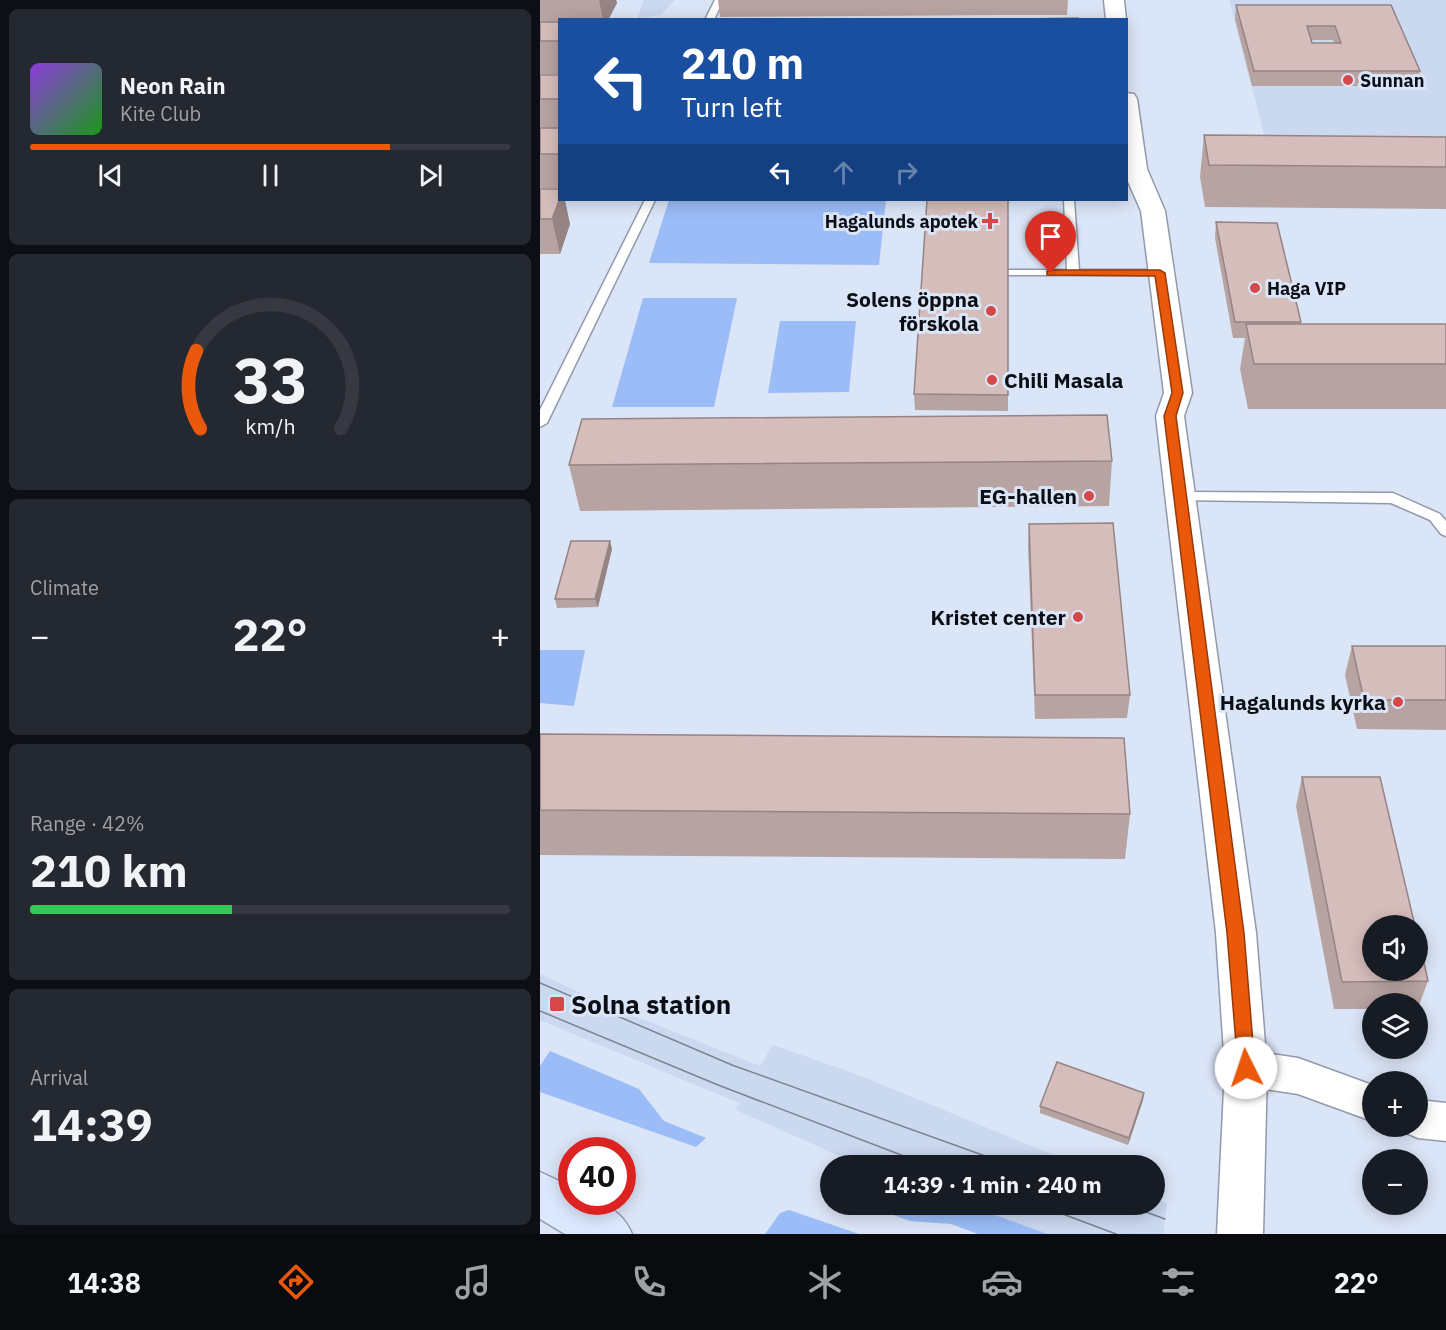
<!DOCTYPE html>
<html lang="en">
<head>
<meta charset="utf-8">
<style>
  body { margin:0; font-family:"IBM Plex Sans",sans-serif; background:#242831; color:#f1f3f6; height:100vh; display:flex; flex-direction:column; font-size:22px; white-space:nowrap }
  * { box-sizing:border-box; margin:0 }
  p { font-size:20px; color:#9ea1a6 }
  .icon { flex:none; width:33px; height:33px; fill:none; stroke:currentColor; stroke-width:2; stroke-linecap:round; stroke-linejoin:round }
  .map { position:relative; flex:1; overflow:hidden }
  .side { display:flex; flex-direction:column; gap:9px; padding:9px; background:#0d0f14; width:540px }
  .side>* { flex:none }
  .hud { position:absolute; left:18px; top:18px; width:570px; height:183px; border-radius:0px; box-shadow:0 3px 15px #0003; background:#1a4fa0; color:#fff; overflow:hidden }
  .fabs { position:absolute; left:822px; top:915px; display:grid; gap:12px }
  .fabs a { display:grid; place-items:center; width:66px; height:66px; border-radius:50%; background:#171b24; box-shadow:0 3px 15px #0003; font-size:30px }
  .speed { position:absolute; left:18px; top:1137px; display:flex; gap:12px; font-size:30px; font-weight:700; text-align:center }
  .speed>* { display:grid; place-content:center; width:78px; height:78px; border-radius:50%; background:#171b24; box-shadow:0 3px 15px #0003; line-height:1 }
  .speed .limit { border:9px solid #d22; background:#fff; color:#111 }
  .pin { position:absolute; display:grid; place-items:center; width:51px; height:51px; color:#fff; margin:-62px -26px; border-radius:50% 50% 50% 0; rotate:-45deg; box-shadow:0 0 6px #0007 }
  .pin .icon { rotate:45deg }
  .me { position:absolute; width:66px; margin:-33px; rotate:356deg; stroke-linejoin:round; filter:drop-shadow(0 0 4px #0008) }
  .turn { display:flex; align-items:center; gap:21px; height:126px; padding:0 24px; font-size:27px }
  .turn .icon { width:78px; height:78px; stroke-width:2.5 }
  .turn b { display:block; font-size:42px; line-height:51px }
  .lanes { display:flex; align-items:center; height:57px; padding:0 24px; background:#0003; justify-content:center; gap:30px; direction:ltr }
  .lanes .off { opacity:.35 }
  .big { font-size:45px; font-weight:700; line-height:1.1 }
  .side .card { flex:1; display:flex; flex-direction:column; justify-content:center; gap:9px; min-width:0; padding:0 21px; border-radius:9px; background:#242831 }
  .side .dial { align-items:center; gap:0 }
  .dial svg { height:156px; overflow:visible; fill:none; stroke:#363941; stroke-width:7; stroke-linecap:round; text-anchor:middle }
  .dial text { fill:#f1f3f6; stroke:none }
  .song { display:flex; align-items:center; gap:18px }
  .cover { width:72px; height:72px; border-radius:9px; background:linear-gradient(135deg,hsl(270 70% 55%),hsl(120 70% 35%)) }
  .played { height:6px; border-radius:3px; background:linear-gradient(90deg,#ea580c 75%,#363941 75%) }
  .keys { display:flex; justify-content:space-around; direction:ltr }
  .heat { display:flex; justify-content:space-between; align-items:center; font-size:33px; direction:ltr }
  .charge { height:9px; border-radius:4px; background:linear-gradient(90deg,#34c759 42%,#363941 0) }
  .trip { position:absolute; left:280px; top:1155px; width:345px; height:60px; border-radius:30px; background:#171b24; box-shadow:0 3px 15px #0003; font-weight:700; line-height:60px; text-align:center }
  .dock { display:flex; height:96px; justify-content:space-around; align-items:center; background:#090b0e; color:#9ea1a6 }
  .dock .icon { width:42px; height:42px }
  .dock .current { color:#ea580c }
  .dock b { font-size:27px; color:#f1f3f6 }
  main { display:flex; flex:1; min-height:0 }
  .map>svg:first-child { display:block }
  .built { fill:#cad8f0 }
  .green { fill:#9bbcf7 }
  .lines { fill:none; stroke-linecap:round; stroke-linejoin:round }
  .service-casing { stroke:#909aab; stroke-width:3 }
  .minor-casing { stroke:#909aab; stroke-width:3 }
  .tertiary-casing { stroke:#909aab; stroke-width:3 }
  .secondary-casing { stroke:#909aab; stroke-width:3 }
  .service { fill:#fff; fill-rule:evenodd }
  .minor { fill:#fff; fill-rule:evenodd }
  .tertiary { fill:#fff; fill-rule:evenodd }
  .secondary { fill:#dce8fe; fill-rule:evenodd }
  .tram { stroke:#7c8390; stroke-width:1.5 }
  .wall { fill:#b7a3a1; fill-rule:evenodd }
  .shaded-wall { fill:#958483 }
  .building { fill:#d5bdbb; stroke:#958483; stroke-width:1.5; fill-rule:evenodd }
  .route { fill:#ea580c; stroke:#983908; stroke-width:1.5 }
  .poi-dot { fill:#d64747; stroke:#dae5f7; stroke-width:2 }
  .labels { text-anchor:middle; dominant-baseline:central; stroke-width:6; stroke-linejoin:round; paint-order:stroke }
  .far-poi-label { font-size:18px; font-weight:bold; fill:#0b0e14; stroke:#dae5f7; text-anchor:start }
  .poi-label { font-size:21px; font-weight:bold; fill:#0b0e14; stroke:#dae5f7; text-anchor:end }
  .near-poi-label { font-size:26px; font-weight:bold; fill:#0b0e14; stroke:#dae5f7; text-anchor:start }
</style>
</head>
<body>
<main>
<section class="side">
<div class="card">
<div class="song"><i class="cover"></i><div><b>Neon Rain</b><p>Kite Club</p></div></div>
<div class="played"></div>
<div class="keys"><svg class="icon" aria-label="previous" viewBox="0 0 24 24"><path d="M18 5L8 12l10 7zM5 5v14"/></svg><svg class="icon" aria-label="pause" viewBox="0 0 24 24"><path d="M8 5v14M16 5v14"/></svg><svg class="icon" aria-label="next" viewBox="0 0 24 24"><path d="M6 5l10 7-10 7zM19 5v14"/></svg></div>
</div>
<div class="card dial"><svg viewBox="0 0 100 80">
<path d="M14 69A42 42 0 1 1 86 69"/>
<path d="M14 69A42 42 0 0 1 12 29" stroke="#ea580c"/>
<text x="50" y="56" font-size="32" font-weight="700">33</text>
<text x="50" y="72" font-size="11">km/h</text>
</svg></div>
<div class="card"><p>Climate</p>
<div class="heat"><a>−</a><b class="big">22°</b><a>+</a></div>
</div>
<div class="card"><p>Range · 42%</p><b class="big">210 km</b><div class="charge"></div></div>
<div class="card"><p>Arrival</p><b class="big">14:39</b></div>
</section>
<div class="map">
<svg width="906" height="1234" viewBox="0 0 906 1234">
  <rect width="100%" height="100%" fill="#dae5f7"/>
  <path class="built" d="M104,0H135L121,15L97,19Z
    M689,0H906V160L731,161Z
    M0,974L65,1004L220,1066L233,1045L316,1074L538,1165H320L196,1110L199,1103L0,1020Z
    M615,1198L627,1203L623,1234H508L427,1205L615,1204Z"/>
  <path class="green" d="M129,200H346L339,265L109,263Z
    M103,298H197L174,407H72Z
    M240,321H316L309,392L228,393Z
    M0,650H45L34,706L0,703Z
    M10,1051L99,1089L124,1121L166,1138L156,1147L0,1092V1066Z
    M326,1205H427L508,1234H438L411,1224L370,1221Z
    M249,1210L319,1234H225L240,1213Z"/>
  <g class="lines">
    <g class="service-casing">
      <path id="service" d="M175,0H183L174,20H165Z
        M105,200H115L7,423L0,427V410Z
        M524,200H534L539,270H619L625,273L623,275H464L462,273L468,270H527Z
        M641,492L853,493L900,514L906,521V536L901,534L890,520L851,503L636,500L634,497L636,494Z"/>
    </g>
    <g class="minor-casing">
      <path id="minor" d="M706,1050L758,1058L832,1085V1121L758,1094L706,1086L692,1081L687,1068L692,1055Z
        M878,1100L906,1103V1141L878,1138L864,1132L861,1126H878Z"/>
    </g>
    <g class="tertiary-casing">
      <path id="tertiary" d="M564,0H584L586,20H566Z
        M586,93L594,94L597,99L607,169L625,211L652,393L644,416L716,933L727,1068L723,1234H677L685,1068L676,933L616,416L624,393L601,211L586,177Z"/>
    </g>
    <g class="secondary-casing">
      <path id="secondary" d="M0,1172L32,1187V1202C60,1202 80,1206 92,1234H25L0,1219Z"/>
    </g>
    <use href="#service" class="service"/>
    <use href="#minor" class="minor"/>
    <use href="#tertiary" class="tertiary"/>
    <use href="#secondary" class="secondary"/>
    <path class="tram" d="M0,983L192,1065L473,1166
      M0,1011L178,1085L390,1166
      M496,1204L576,1234
      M584,1204L625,1219"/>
  </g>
  <path class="wall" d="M0,0H76L77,3L68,20H20V74H0Z
    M178,0H528L527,15H463L180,17Z
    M696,5H851L880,71L877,86H712L695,19ZM771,40H793L794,43H772Z
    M0,75H20V188H0Z
    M664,135L906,137V209L665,207L660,177Z
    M0,189L30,224L20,254H0Z
    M468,200V411L375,410L374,394Z
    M676,222L761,322V324H906V409H708L700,369L705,338H693L675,238Z
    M572,461L569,506L40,511L29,465Z
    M489,524L590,695L587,718L495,719L488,547Z
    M72,549L58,607L17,608L15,599Z
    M812,646H906V730L817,729L805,675Z
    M0,734L590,814L585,859L0,855Z
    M762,777L888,981L878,1008V1004H832V1009H794L756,806Z
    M604,1093L603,1100L588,1145L500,1113V1106Z"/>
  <path class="shaded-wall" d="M59,0H76L77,3L68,20H63Z
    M20,198V200H25L30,224L20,254L12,219Z
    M70,541L72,549L58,607L55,599Z
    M604,1093L603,1100L588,1145L589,1138Z"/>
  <path class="building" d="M696,5H851L880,71H714ZM767,26H795L801,43H772Z
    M538,18V20H476V19Z
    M0,22H20V41H0Z
    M0,75H20V99H0Z
    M0,128H20V154H0Z
    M664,135L906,137V167L669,165Z
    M0,189H20V198L12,219H0Z
    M387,200H468V395L374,394Z
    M676,222L737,223L761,322H695Z
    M706,324H906V364H714Z
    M567,415L572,461L29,465L42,419Z
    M573,523L590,695H495L489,524Z
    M31,541H70L55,599H15Z
    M812,646H906V700H824Z
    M0,734L584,738L590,814L0,810Z
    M762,777H840L875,926H832V970H878V935L888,981L802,982Z
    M517,1062L604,1093L589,1138L500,1106Z"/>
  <path class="route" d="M511,270H620L625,273L643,393L636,416L704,933L715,1068L713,1073L706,1076L700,1073L698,1068L687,933L624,416L632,393L615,276L507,275V271Z"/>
  <g class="poi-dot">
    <circle cx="808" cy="80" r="6"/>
    <path d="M447 212h6v6h6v6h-6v6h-6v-6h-6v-6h6z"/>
    <circle cx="715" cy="288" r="6"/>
    <circle cx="451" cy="311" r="6"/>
    <circle cx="452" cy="380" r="6"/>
    <circle cx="549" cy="496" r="6"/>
    <circle cx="538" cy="617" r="6"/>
    <circle cx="858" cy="702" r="6"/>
    <rect x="9" y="996" width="16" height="16" rx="3"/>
  </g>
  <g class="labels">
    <g class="far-poi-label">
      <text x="820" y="80">Sunnan</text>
      <text x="438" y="221" text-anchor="end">Hagalunds apotek</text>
      <text x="727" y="288">Haga VIP</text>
    </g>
    <g class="poi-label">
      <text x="439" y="299">Solens öppna<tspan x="439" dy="24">förskola</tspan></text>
      <text x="464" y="380" text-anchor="start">Chili Masala</text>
      <text x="537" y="496">EG-hallen</text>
      <text x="526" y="617">Kristet center</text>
      <text x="846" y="702">Hagalunds kyrka</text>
    </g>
    <g class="near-poi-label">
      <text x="31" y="1004">Solna station</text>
    </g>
  </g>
</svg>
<div class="fabs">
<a><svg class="icon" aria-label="sound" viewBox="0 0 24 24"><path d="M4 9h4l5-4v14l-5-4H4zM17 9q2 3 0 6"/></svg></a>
<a><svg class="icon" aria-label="layers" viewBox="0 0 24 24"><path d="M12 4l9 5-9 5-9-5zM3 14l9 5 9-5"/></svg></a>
<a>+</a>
<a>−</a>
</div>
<div class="speed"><div class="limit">40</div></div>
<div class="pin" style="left:511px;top:273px;background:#d93025"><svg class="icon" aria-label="arrive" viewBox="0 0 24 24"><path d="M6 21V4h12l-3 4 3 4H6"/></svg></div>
<svg class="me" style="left:706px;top:1068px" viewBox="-20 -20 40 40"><circle r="19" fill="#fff"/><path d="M0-13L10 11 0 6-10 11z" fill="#ea580c"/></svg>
<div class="trip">14:39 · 1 min · 240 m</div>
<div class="hud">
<div class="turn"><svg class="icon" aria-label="left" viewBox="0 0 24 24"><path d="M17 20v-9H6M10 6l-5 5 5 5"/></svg><div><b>210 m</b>Turn left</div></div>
<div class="lanes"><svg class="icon" aria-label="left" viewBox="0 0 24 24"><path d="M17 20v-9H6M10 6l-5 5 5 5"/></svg><svg class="icon off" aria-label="ahead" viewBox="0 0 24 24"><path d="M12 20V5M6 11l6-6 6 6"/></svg><svg class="icon off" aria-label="right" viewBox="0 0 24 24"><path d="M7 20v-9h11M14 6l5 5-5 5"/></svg></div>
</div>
</div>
</main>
<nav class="dock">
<b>14:38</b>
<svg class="icon current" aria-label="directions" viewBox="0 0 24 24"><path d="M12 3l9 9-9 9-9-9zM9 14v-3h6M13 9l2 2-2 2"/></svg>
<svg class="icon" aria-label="music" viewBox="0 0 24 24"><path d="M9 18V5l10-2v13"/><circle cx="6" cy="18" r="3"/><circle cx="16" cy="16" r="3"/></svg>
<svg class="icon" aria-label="phone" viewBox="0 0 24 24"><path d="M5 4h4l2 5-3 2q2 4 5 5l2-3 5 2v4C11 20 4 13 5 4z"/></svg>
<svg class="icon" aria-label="climate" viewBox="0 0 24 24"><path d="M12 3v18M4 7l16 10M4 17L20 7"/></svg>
<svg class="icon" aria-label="car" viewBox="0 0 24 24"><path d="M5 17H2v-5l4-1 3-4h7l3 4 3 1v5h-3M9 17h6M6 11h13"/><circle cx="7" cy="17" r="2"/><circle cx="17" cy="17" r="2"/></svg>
<svg class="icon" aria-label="filters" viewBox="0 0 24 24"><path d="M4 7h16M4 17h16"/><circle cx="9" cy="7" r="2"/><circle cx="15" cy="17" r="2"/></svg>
<b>22°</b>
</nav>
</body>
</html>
